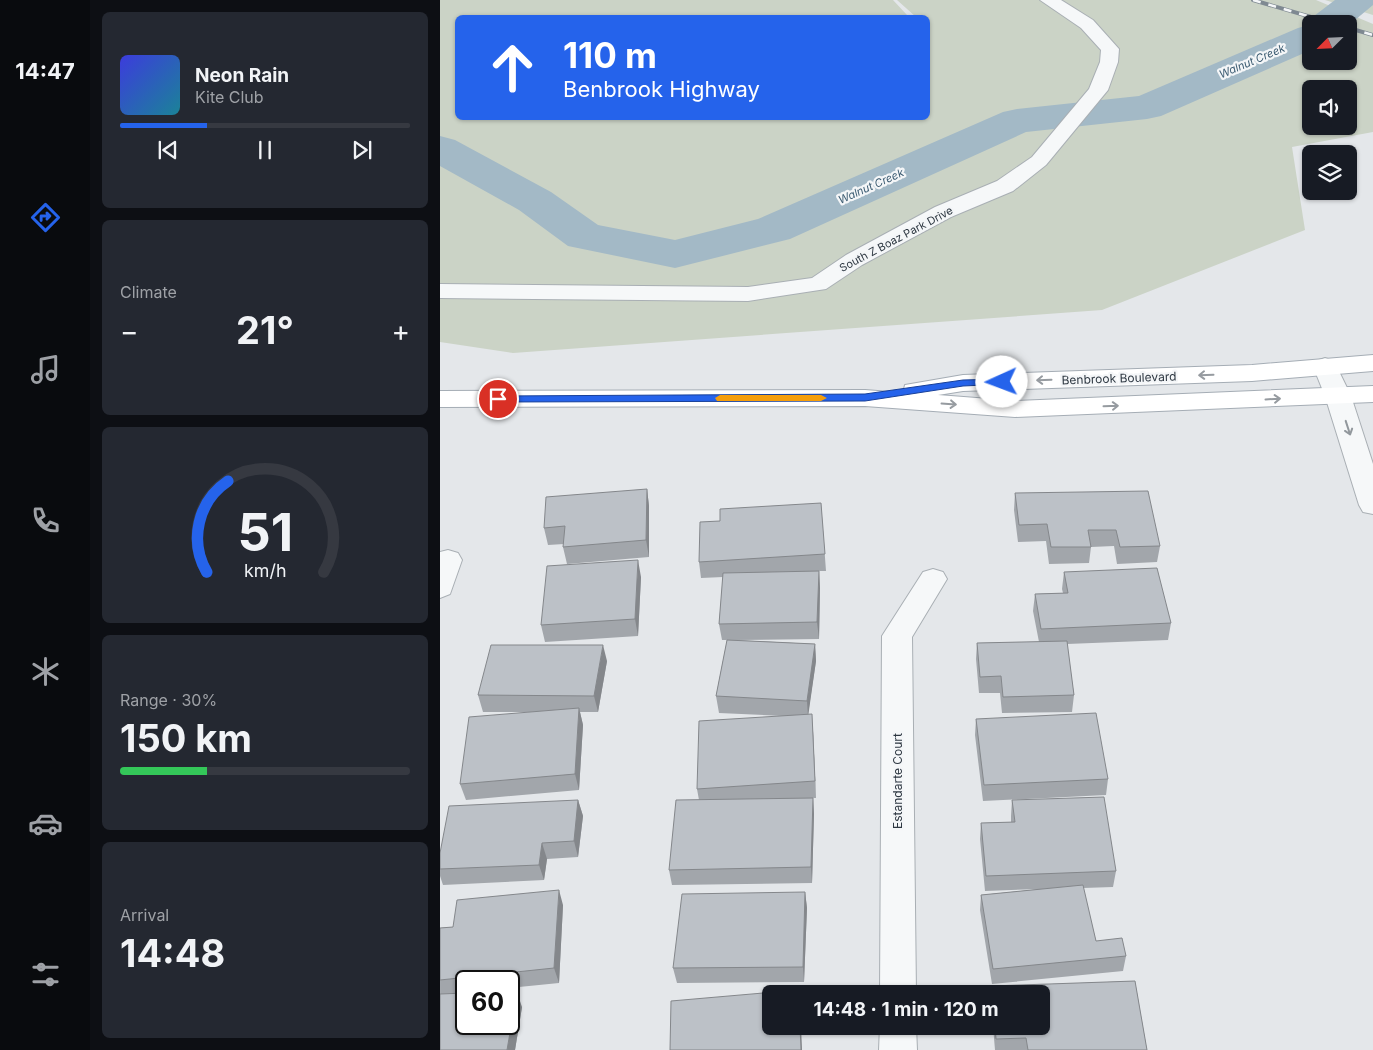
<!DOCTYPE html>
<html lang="en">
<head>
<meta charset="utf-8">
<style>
  body { margin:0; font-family:Inter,sans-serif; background:#242831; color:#f1f3f6; height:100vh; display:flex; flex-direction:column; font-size:19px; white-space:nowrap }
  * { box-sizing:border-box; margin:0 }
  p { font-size:16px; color:#9ea1a6 }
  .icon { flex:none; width:28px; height:28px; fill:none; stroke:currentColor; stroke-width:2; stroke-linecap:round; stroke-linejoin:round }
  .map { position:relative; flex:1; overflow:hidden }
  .panel { display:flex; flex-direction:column; gap:12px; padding:12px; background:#0d0f14; width:350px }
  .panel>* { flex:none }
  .hud { position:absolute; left:15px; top:15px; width:475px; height:105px; border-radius:8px; box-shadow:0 1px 4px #0004; background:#2563eb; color:#fff; overflow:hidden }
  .needle { width:32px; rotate:246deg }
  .tools { position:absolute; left:862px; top:15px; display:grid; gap:10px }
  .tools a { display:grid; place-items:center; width:55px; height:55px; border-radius:8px; background:#171b24; box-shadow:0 1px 4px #0004; font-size:25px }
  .speed { position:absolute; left:15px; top:970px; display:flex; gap:10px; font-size:25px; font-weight:700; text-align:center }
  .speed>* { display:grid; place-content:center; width:65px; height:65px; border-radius:50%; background:#171b24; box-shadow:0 1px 4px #0004; line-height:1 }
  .speed .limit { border:2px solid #111; border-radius:8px; background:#fff; color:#111 }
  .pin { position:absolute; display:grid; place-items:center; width:42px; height:42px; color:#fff; margin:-21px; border:2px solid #fff; border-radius:50%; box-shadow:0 1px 5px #0007 }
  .me { position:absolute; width:55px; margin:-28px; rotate:268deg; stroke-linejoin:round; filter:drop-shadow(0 0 4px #0008) }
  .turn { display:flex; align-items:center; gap:18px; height:105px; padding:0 25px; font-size:22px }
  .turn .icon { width:65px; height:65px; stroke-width:2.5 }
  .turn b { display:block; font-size:35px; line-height:42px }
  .big { font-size:38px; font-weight:700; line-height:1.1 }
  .panel .widget { flex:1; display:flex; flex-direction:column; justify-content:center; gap:8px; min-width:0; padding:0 18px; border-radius:8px; background:#242831 }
  .panel .dial { align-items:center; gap:0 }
  .dial svg { height:130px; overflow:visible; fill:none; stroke:#363941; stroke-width:7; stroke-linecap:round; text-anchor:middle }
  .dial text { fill:#f1f3f6; stroke:none }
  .song { display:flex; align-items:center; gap:15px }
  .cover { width:60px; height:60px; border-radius:8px; background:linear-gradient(135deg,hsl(240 70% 55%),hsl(190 70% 35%)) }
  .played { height:5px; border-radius:2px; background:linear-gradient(90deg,#2563eb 30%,#363941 30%) }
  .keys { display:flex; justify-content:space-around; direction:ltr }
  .heat { display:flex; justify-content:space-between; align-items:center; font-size:28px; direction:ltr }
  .charge { height:8px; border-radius:4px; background:linear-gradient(90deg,#34c759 30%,#363941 0) }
  .trip { position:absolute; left:322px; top:985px; width:288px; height:50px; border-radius:8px; background:#171b24; box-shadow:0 1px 4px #0004; font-weight:700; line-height:50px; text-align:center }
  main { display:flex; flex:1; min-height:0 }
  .dock { display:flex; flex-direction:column; width:90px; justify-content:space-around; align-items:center; background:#090b0e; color:#9ea1a6 }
  .dock .icon { width:35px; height:35px }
  .dock .current { color:#2563eb }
  .dock b { font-size:22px; color:#f1f3f6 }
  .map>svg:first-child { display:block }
  .green { fill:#cbd3c6; fill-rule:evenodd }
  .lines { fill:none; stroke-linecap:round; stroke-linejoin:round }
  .river { fill:#a3b9c6; fill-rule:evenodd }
  .minor-casing { stroke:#a9afb4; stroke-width:2 }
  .major-casing { stroke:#a5adb5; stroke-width:2 }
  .minor { fill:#f6f8f9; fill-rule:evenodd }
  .major { fill:#fff; fill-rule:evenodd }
  .rail-casing { stroke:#7f8992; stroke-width:4 }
  .rail { stroke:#f4f6f8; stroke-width:2.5; stroke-dasharray:8; stroke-linecap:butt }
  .wall { fill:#a2a6ab }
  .shaded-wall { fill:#84878b }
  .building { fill:#bcc1c7; stroke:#84878b }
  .oneway { stroke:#969ba0 }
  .oneway2 { stroke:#92989d }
  .route { fill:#2563eb; stroke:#184099 }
  .slow { fill:#f59e0b }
  .labels { text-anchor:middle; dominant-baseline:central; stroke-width:4.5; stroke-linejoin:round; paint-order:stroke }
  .far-water-label { font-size:11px; font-style:italic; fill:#3b5b71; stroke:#f4f6f8 }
  .far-street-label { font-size:11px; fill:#2d3741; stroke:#f4f6f8 }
  .street-label { font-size:12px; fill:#2d3741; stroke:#f4f6f8 }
</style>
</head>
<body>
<main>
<nav class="dock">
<b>14:47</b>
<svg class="icon current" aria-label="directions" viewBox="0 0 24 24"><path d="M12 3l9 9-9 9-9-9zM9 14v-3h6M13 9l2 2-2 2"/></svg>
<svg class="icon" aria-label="music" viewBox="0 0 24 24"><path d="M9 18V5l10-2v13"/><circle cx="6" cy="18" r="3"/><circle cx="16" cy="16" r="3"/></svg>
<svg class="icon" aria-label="phone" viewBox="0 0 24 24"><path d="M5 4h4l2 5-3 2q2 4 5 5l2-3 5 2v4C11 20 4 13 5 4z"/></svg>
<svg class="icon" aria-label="climate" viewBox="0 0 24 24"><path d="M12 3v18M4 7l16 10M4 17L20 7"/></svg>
<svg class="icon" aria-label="car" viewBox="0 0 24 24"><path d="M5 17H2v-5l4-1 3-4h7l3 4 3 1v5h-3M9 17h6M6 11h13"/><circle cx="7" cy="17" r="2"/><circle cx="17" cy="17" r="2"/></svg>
<svg class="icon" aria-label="filters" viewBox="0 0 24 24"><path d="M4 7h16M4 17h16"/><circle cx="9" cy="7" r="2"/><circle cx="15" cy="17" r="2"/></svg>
</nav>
<section class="panel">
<div class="widget">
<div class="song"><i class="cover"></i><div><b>Neon Rain</b><p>Kite Club</p></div></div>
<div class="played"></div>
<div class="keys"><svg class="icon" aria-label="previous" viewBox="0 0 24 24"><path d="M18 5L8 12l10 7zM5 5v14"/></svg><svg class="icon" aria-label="pause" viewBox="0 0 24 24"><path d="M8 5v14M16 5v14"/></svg><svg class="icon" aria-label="next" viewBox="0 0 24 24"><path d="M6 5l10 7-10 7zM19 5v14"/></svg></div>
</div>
<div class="widget"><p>Climate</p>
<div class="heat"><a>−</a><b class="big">21°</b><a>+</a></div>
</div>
<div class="widget dial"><svg viewBox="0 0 100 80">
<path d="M14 69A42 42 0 1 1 86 69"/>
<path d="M14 69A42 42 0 0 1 27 13" stroke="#2563eb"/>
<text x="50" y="56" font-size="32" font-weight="700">51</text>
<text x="50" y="72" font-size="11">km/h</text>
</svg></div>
<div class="widget"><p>Range · 30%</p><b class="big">150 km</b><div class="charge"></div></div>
<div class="widget"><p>Arrival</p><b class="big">14:48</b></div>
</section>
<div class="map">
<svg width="933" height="1050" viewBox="0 0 933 1050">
  <rect width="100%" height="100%" fill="#e4e7ea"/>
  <path class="green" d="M0,0H453L467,15L474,17L18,18V118H488V18L476,17L457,0H876L933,24V132L852,147L865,230L662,310L73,353L0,342ZM871,24H909V61H871ZM871,89H909V126H871Z
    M885,0H933V15Z"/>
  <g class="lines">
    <path class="river" d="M895,0H933V5L909,25L871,24V50L721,116L707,119L586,132L350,239L235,268L128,246L79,210L0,166V136L15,140L111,192L158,225L235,240L318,219L563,112L577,109L699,96L858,28L869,25L874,16Z"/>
    <g class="minor-casing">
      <path id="minor" d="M600,0H621L653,20L679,49L678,62L668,90L606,165L573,191L511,217L422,265L386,289L308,301L0,298V284L308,287L372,278L406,255L495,207L557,181L592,157L649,89L660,62L661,50L641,28Z
        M885,358L894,361L911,396L933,464V514L923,512L919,505L885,396L873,366L876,361Z
        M8,550L18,553L22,560L10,594L0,598V552Z
        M493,569L503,572L507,579L472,637L476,994H440L442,636L483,572Z
        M440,1026H476L477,1050H439Z"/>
    </g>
    <g class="major-casing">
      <path id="major" d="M933,355V371L812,381L523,391L498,395L575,401L933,386V402L575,417L425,406L0,407V391L425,390L463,393L465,385L523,375L812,365Z"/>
    </g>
    <use href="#minor" class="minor"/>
    <use href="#major" class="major"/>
    <g class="rail-casing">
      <path id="rail" d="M813,0L895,24
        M909,28L933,35"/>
    </g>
    <use href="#rail" class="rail"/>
  </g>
  <path class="wall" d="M207,489L209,506V557L127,564L123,547L124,544L108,545L104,528Z
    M575,493L720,546L717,562L677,564L674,546L651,547L649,563L609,564L606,541L578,542L574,510Z
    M381,503L386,571H379L380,588L379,639L296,640L375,644L376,661L368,714L373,731L376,798H369H373L374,814L372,883L232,885L229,870L259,800L257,789L343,716L279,713L276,696L287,640H282L279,624L283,577L261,578L259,562L280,521Z
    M624,572L731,623L728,640L627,644L634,695L632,712L562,713L560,693H539L536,659L537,643L599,642L593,611L595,594L623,593L622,589Z
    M201,577L198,636L105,642L101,625Z
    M167,661L158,712H140L143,725L139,790L26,800L20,784L92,712H43L38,695Z
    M536,719L668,779L666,795L543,801L535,735Z
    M138,800L143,816L138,857L107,859L104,880L3,885L0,876V853Z
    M572,800L676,871L673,887L643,888L656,941L686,956L683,971L552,984L540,910L541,895L600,889L545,891L540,839L541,823L571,822V816Z
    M365,892L367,908L364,982L237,983L233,968Z
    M123,905L119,983L69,988V981H26V993L82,1007L75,1050H0V928L13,927Z
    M695,981L707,1050H555L553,1026H601V994H551V986Z"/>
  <path class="shaded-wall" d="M207,489L209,506V557L206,540Z
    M198,560L201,577L198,636L195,619Z
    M379,571L380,588L379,639L377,622Z
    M375,644L376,661L368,717L367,701Z
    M163,645L167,661L158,712L154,696Z
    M139,708L143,725L139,790L135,774Z
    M372,714L373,731L376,798L375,781Z
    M373,798L374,814L372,883L371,867Z
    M138,800L143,816L138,857L134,841Z
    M102,843L107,859L104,880L99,865Z
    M119,890L123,905L119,983L114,968Z
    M365,892L367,908L364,982L363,967Z
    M77,992L82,1007L75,1050H67Z
    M360,1026H361L362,1050H361Z"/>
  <path class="building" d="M207,489L206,540L123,547L125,526L104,528L106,497Z
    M708,491L720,546L680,547L676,530H648L651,547H611L607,524L579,525L575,493Z
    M381,503L385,554L259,562L260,522L280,521V509Z
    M198,560L195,619L101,625L107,566Z
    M717,568L731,623L601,629L595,594L628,593L624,572Z
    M379,571L377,622L279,624L283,573Z
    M287,640L375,644L367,701L276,696Z
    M627,641L634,695L563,697L561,676L540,677L537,643Z
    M51,645H163L154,696L38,695Z
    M139,708L135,774L20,784L29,717Z
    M656,713L668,779L544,785L536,719Z
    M372,714L375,781L257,789L259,721Z
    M664,797L676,871L546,876L541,823L575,822L572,800Z
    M373,798L371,867L229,870L236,800Z
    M138,800L134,841L102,843L99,865L0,869V853L9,806Z
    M643,885L656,941L682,938L686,956L553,969L541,895Z
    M119,890L114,968L0,980V928L13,927L17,900Z
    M365,892L363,967L233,968L242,894Z
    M695,981L707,1050H588L586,1038L556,1039L555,1026H601V994H552L551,986Z
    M358,990V994H331V1026H360L361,1050H230L231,1001Z
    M69,992H77L67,1050H0V994L26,993V1024H69Z"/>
  <defs><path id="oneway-shaft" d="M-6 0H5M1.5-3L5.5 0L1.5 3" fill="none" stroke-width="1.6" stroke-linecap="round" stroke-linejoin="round" transform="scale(1.25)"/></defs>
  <g class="oneway">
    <use href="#oneway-shaft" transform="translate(766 375) rotate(178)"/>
    <use href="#oneway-shaft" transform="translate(604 380) rotate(178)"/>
    <use href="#oneway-shaft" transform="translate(833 399) rotate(-3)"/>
    <use href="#oneway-shaft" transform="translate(509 404) rotate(4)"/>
    <use href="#oneway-shaft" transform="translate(671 406) rotate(-2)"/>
  </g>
  <use class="oneway2" href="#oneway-shaft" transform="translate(908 428) rotate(72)"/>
  <path class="route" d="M562,379L566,380V384L523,386L425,401L58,402L52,399L58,396L425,394L523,380Z"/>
  <path class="slow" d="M280,395H381L387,398L381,401H277L275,398Z"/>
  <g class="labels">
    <g class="far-water-label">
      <text transform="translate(812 61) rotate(-23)">Walnut Creek</text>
      <text transform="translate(431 186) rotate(-24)">Walnut Creek</text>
    </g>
    <g class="far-street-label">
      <text transform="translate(456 239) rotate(-28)">South Z Boaz Park Drive</text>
    </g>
    <g class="street-label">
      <text transform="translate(679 378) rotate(-2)">Benbrook Boulevard</text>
      <text transform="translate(457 781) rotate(-90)">Estandarte Court</text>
    </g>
  </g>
</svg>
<div class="tools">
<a><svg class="needle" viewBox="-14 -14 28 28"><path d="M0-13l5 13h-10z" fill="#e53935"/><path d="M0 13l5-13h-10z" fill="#9ea1a6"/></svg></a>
<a><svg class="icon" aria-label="sound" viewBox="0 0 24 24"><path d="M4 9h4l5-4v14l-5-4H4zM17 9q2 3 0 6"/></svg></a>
<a><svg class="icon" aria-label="layers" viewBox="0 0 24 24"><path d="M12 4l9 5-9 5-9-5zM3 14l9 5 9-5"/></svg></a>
</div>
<div class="speed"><div class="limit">60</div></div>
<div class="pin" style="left:58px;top:399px;background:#d93025"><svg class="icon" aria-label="arrive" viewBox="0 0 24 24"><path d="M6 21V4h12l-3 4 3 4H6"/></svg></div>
<svg class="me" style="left:562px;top:382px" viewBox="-20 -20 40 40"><circle r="19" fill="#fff"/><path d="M0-13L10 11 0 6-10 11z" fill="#2563eb"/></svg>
<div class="trip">14:48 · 1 min · 120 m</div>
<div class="hud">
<div class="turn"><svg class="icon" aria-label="ahead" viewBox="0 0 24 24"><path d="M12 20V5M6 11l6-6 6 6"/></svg><div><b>110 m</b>Benbrook Highway</div></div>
</div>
</div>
</main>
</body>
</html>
